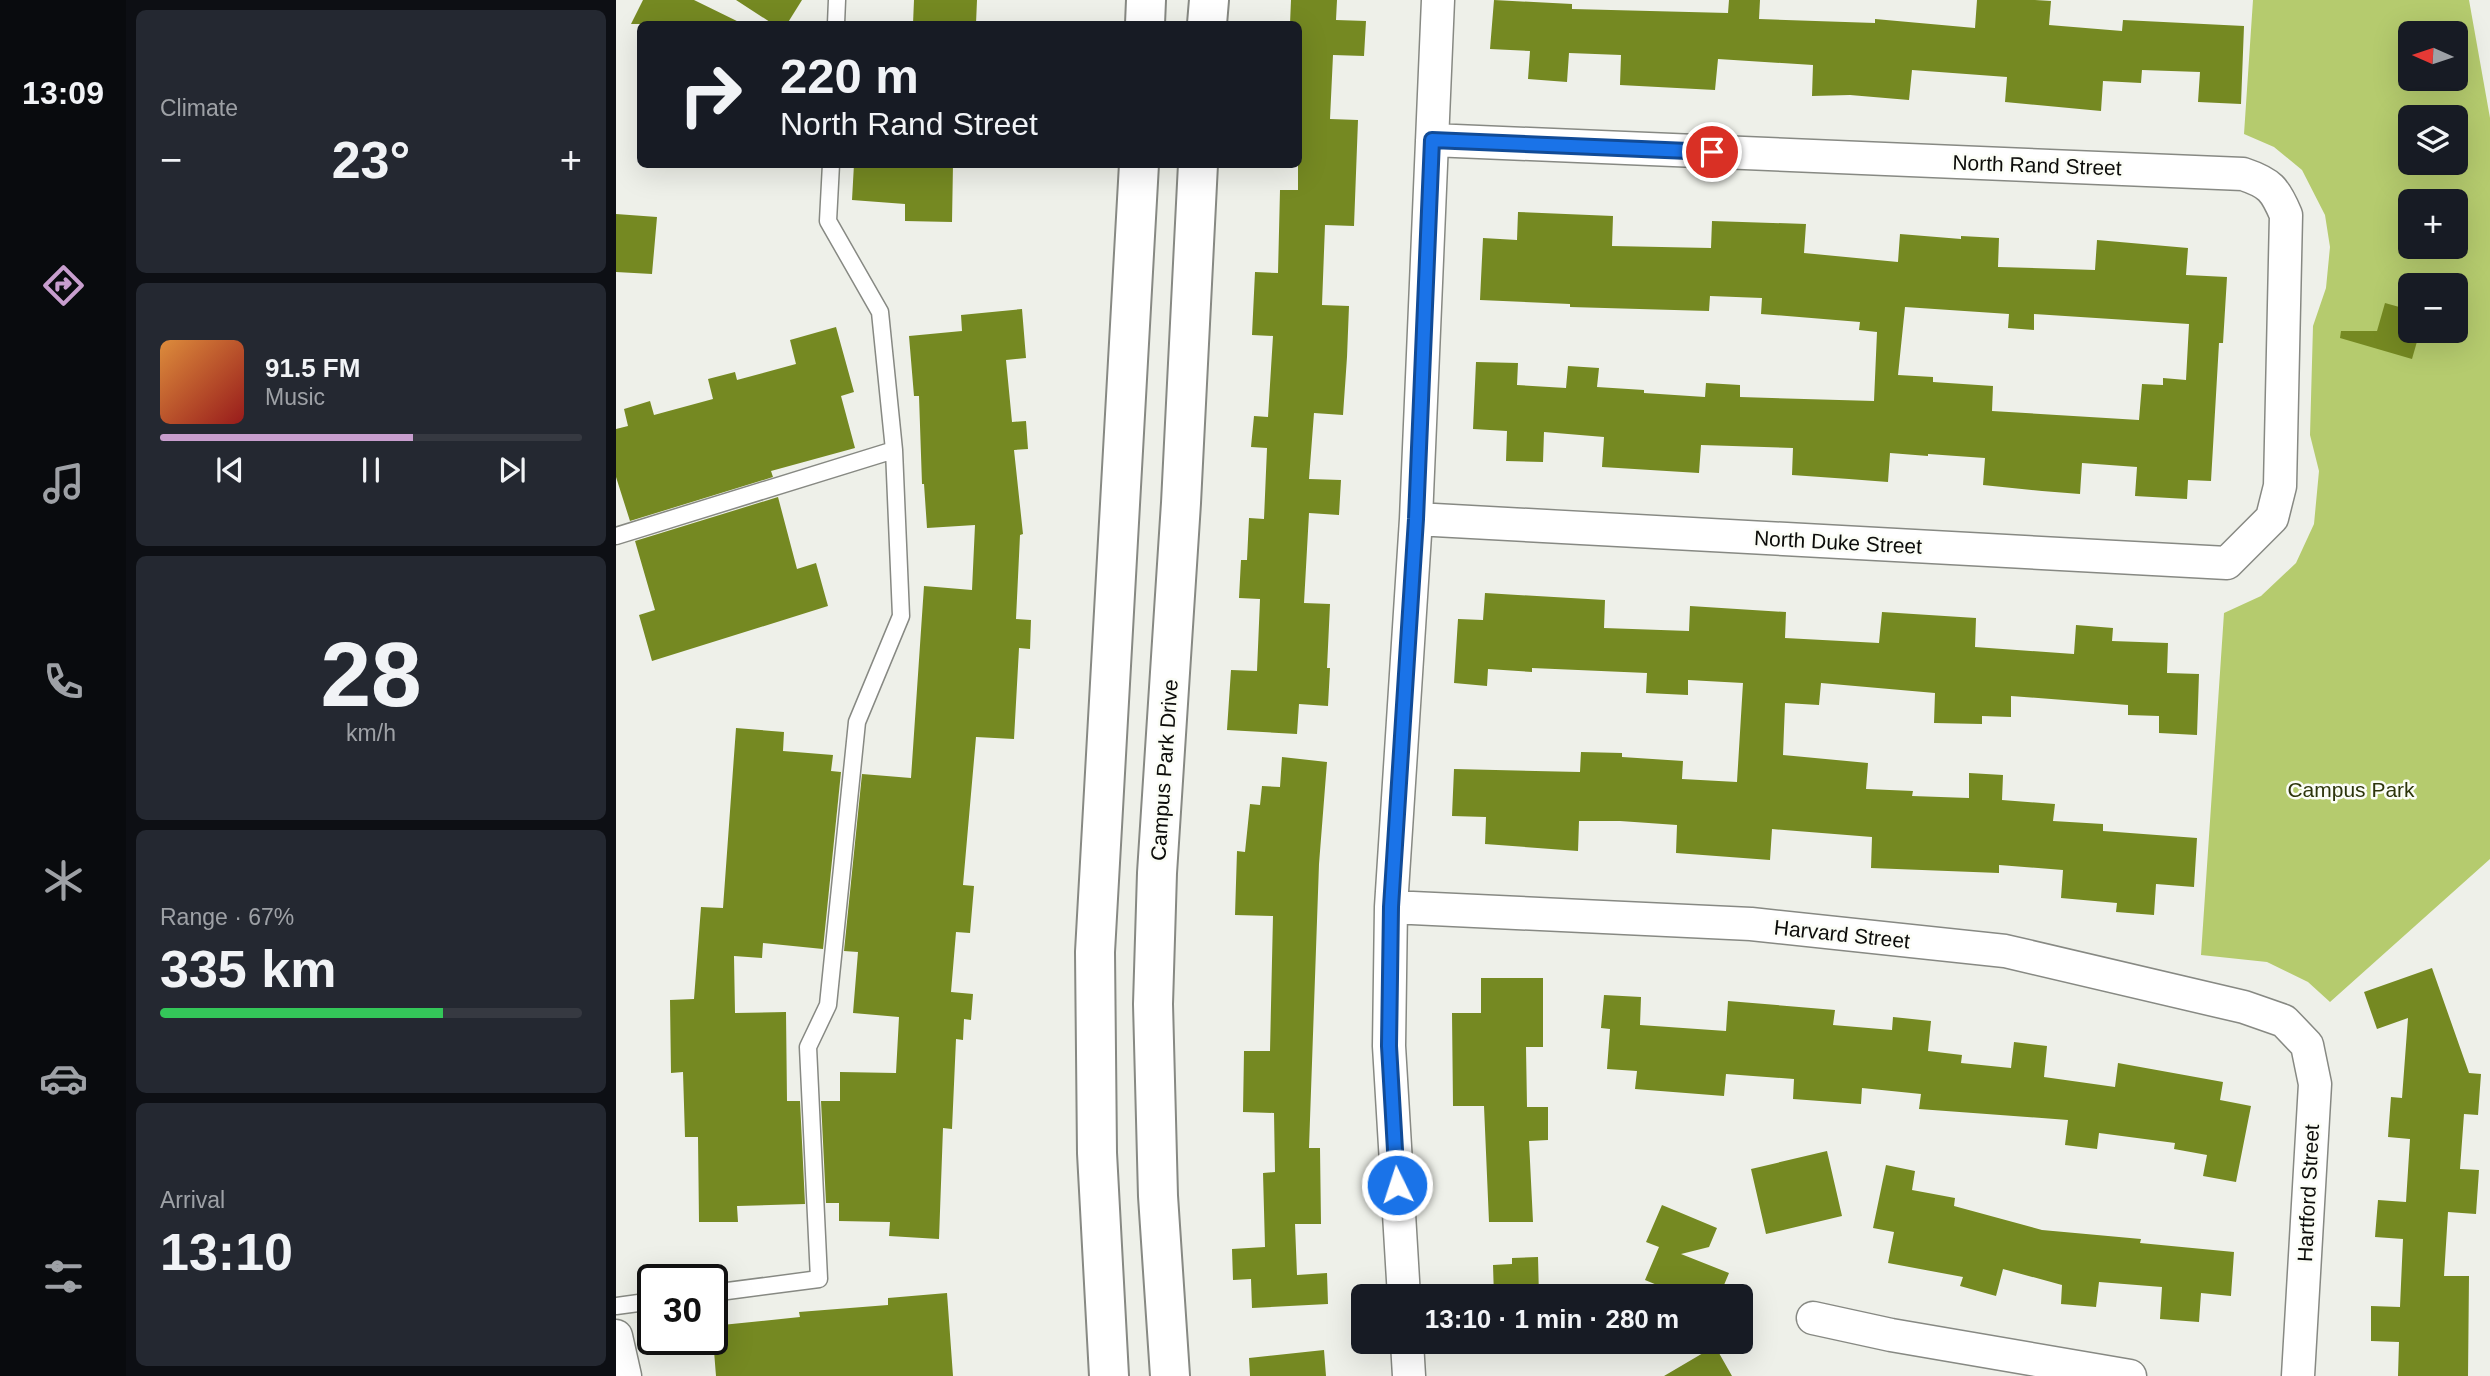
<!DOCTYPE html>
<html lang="en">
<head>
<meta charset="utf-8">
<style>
  body { margin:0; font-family:Helvetica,sans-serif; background:#242831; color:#f1f3f6; height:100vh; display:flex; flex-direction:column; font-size:26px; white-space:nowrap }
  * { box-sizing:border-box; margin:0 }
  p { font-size:23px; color:#9ea1a6 }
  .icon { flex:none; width:38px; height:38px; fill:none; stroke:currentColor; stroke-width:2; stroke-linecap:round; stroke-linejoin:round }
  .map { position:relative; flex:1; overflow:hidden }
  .side { display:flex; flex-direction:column; gap:10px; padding:10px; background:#0d0f14; width:490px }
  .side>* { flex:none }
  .banner { position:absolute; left:21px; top:21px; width:665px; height:147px; border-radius:10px; box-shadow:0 7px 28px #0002; background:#171b24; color:#f1f3f6; overflow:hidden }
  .needle { width:46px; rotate:273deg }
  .controls { position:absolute; left:1782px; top:21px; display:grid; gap:14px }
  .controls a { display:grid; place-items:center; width:70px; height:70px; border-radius:10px; background:#171b24; box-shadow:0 7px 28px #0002; font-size:35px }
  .speed { position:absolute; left:21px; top:1264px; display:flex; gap:14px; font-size:35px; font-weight:700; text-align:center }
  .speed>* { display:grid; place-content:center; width:91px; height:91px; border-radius:50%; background:#171b24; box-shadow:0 7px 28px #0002; line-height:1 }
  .speed .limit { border:4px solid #111; border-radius:10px; background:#fff; color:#111 }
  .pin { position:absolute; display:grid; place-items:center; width:60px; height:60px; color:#fff; margin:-30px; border:4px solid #fff; border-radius:50%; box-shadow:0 2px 7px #0007 }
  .me { position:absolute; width:77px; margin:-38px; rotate:356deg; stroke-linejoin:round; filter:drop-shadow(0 0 5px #0008) }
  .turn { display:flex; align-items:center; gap:24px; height:147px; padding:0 28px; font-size:32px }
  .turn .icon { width:91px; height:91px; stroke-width:2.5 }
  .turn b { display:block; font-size:49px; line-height:60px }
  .big { font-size:52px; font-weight:800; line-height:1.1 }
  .side .card { flex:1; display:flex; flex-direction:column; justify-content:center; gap:10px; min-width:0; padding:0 24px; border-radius:10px; background:#242831 }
  .side .dial { align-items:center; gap:0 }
  .dial b { font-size:91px; line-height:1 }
  .song { display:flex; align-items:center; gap:21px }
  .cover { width:84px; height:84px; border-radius:10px; background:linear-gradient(135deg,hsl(30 70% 55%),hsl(0 70% 35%)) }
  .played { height:7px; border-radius:4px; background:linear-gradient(90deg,#c89ece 60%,#363941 60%) }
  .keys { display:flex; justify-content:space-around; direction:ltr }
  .heat { display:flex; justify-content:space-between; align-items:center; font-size:38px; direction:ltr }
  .charge { height:10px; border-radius:5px; background:linear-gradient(90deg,#34c759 67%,#363941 0) }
  .trip { position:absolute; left:735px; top:1284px; width:402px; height:70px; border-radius:10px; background:#171b24; box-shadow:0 7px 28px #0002; font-weight:800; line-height:70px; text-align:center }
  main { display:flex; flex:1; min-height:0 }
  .dock { display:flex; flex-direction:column; width:126px; justify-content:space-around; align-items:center; background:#090b0e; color:#9ea1a6 }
  .dock .icon { width:49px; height:49px }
  .dock .active { color:#c89ece }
  .dock b { font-size:32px; color:#f1f3f6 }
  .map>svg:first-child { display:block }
  .green { fill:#b5cb6e; fill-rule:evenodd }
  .building { fill:#758922; fill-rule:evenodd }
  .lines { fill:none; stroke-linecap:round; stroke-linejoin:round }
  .service-casing { stroke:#878983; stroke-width:19 }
  .minor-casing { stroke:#878983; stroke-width:35 }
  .tertiary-casing { stroke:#878983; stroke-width:42 }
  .service { stroke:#fff; stroke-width:16 }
  .minor { stroke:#fff; stroke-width:32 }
  .tertiary { stroke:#fff; stroke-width:38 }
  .route-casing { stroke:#114b97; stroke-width:18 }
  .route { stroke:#1a73e8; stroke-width:12 }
  .labels { text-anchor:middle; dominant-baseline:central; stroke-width:5; stroke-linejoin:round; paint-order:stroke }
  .street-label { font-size:21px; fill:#0c0c0a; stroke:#fbfdf6 }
  .park-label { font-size:21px; fill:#2d350b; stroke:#fbfdf6 }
</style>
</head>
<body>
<main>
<nav class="dock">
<b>13:09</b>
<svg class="icon active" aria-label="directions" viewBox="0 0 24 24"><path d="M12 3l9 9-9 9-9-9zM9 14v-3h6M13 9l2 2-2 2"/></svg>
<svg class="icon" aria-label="music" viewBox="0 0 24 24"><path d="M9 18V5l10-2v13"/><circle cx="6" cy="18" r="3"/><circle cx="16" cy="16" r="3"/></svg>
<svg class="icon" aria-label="phone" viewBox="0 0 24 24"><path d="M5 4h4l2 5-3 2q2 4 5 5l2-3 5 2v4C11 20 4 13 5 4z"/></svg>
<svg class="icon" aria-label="climate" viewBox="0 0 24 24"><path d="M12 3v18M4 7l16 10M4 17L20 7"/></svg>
<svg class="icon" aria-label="car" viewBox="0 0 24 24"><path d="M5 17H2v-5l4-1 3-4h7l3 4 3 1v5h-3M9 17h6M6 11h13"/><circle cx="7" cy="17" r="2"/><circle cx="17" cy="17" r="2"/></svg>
<svg class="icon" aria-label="filters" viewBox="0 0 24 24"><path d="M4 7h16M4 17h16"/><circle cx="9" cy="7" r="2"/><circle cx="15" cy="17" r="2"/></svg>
</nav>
<section class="side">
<div class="card"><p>Climate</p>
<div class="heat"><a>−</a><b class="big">23°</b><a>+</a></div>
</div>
<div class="card">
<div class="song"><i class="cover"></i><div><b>91.5 FM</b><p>Music</p></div></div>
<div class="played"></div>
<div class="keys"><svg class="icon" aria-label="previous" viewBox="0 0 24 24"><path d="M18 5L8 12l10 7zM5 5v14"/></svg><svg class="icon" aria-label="pause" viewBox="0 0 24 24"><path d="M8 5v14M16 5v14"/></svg><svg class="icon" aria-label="next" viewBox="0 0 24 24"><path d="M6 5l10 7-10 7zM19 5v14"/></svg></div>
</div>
<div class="card dial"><b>28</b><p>km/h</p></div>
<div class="card"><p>Range · 67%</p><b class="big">335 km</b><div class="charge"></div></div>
<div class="card"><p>Arrival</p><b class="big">13:10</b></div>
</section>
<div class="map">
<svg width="1874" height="1376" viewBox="0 0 1874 1376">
  <rect width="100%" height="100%" fill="#eef0e9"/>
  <path class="green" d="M1637,0H1853L1874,118V859L1714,1002L1692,982L1651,962L1585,955L1608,613L1645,596L1680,563L1698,524L1703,471L1694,435L1697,326L1710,288L1714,247L1709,215L1686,170L1658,147L1628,134ZM1794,33H1839V79H1794ZM1794,117H1839V163H1794ZM1794,201H1839V247H1794ZM1794,285H1839V331H1794Z"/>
  <path class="building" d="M27,0H78L127,24H15Z
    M120,0H186L171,24H157Z
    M298,0H361L360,24H297Z
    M675,0H721L720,20L750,21L748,56L717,55L714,119L742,120L738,226L709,225L706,305L733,306L731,357L727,415L698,413L693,479L725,480L723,515L693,513L688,603L714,604L711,668H714L712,706L683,704L681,734L611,730L615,670L641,671L644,599L623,598L625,560H631L633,518L648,519L651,448L635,447L638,416L652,417L657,336L636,335L639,272L662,273L664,190H682V24H674Z
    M878,0L956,4V9L1112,13L1113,0H1144L1143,19L1259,23V19L1359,28L1361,0H1419L1435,1L1433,25L1506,31L1507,20L1628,26L1625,104L1582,102L1584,72L1526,70L1525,83L1487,81L1485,111L1389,102L1391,77L1296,70L1293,100L1234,95L1196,96L1197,65L1102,59L1099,90L1004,85L1005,55L953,53L951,82L912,79L914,51L874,49Z
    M238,164H337L336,222L289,221V204L236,200Z
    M902,212L997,216L996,246L1095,248L1096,221L1190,224L1188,253L1282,262L1284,234L1345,239V236L1383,238L1382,267L1479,270L1481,240L1572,248L1570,275L1611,277L1607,343H1603L1595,481L1572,480L1571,499L1519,496L1521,467L1466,463L1464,494L1426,491L1367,485L1369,458L1312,454V456L1274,453L1272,482L1233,479L1176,475L1177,448L1085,445L1083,473L986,467L988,437L928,432L927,462L890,461L891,431L857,429L860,362L902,363L901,385L950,388L952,366L983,368L981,387L1028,390V393L1089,397L1090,383L1124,385V397L1258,401L1261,332L1243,330L1244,322L1145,314L1146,298L1094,296L1093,311L954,307V304L864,300L867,238L901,240ZM1289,307L1393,314L1392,328L1418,330V314L1573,324L1570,380L1547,378V385L1526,384L1523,420L1376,411L1377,386L1317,382V377L1282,375Z
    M0,214L41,217L36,274L0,272Z
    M1769,303L1794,310V331H1804L1796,359L1724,338L1725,331H1761Z
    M406,309L410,358L390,360L396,422L410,421L412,449L398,450L407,534L404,535L400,619L415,620L414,649L403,648L398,739L360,737L347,885L358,886L354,933L340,932L335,992L357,994L355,1020L348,1019L347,1040L340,1039L336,1129L327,1128L323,1239L273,1236L274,1222L223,1221V1203H210L205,1101H224V1072L280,1073L283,1017L237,1013L242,952L228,951L246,774L295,778L308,586L356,590L359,525L311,528L308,484H306L303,396H298L293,336L346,331L345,315Z
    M220,327L238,392L225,396L239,448L155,471L157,477L14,521L0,477V429L12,426L8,409L34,401L38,415L97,399L92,379L119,372L121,380L180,364L174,340Z
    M162,497L181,569L200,563L212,606L36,661L23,615L39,610L19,541Z
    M869,593L989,600L988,628L1073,631L1074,606L1170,612L1169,638L1263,643L1266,612L1360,618L1359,647L1458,654L1460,625L1497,628L1496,641L1552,643L1551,673L1583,674L1581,735L1543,733V716L1512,715V705L1395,696V717L1366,716V724L1318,723L1319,693L1205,683L1203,705L1169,703L1167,755L1252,763L1250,789L1297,791L1296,796L1353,798V773L1387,775L1386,800L1439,804L1437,821L1487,824V831L1581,838L1578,887L1540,884L1538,915L1500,912L1501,903L1445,898L1447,870L1383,865V873L1255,868L1256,837L1156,829L1154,860L1060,853L1061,825L1004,821H963L962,851L869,844L870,817L836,816L838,769L964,772L965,752L1006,753V757L1067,761L1066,779L1121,782L1127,683L1072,680V695L1030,693L1031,673L916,668V672L872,669L871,686L838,683L842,619L867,620Z
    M120,728L168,732L167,751L217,755L215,771L225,772L207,949L147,943L146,958L118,956L119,1013L170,1012L171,1101H184L189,1204L121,1206L122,1222H83L82,1137H69L67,1072L55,1073L54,1000L78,999L85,907L107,908Z
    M666,757L711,762L703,864L693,1148H704L705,1224H679L681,1275L711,1273L712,1304L636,1308L635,1279L617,1280L616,1249L649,1247L647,1173L659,1172L658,1113L627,1112L628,1051H654L657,916L619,915L621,851L629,852L634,804L644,805L646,786L664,787Z
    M1816,968L1853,1073L1865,1074L1862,1115L1848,1114L1844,1169L1863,1170L1860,1214L1832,1212L1828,1276H1853L1852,1376H1782L1783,1342L1755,1341V1306L1784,1307L1787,1239L1759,1237L1762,1200L1790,1202L1794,1139L1772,1137L1775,1097L1786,1098L1792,1018L1761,1029L1748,992Z
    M865,978H927V1047H910L911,1107H932V1140L913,1141L917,1222H873L868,1106H837L836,1013H865Z
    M988,995L1025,997L1024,1025L1110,1031L1112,1001L1219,1010L1217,1025L1276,1030L1277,1017L1315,1021L1312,1051L1346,1055L1345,1063L1395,1068L1398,1042L1431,1046L1428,1077L1499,1087L1502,1063L1607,1082L1604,1100L1635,1106L1620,1182L1587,1176L1591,1155L1558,1149L1559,1143L1483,1133L1481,1149L1449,1145L1452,1120L1303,1109L1305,1094L1246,1088L1245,1104L1177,1099L1178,1079L1110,1074L1108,1096L1019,1089L1021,1071L991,1069L994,1029L985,1028Z
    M1211,1151L1226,1216L1150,1234L1135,1169Z
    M1270,1165L1299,1171L1296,1190L1339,1198L1338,1206L1426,1230L1525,1239L1524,1243L1618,1252L1615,1296L1585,1293L1583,1322L1544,1319L1546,1287L1483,1282L1480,1307L1445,1304L1446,1285L1387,1269L1380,1296L1344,1286L1347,1277L1272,1263L1278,1232L1257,1228Z
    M1046,1205L1101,1228L1093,1247L1065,1254L1113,1273L1103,1297H1070L1029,1280L1043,1247L1030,1242Z
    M922,1257L923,1297H878L877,1265L896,1264V1258Z
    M331,1293L337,1376H100L96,1326L184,1317L183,1312L272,1305V1298Z
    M1099,1346L1116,1376H1048Z
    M708,1350L710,1376H634L633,1358Z"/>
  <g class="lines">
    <g class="service-casing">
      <path id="service" d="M220,24L221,0
        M0,536L278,450
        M96,1293L203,1279L192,1047L212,1005L241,722L285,616L278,450L264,312L212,221L215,164
        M0,1306L37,1301"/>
    </g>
    <g class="minor-casing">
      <path id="minor" d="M800,519L1611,563L1656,518L1664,486L1670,215C1659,189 1654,183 1627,174L816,140
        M775,907L1135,924L1389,951L1628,1007L1668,1021L1691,1045L1699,1084L1682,1376
        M788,1297L773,1046L775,907L800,519L822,0
        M1197,1318L1275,1335L1514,1376
        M0,1336L9,1376
        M791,1342L793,1376"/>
    </g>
    <g class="tertiary-casing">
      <path id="tertiary" d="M529,24L530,0
        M591,24L593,0
        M493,1376L481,1153L479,952L523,164
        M554,1376L542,1196L537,1004L541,873L565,503L582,164"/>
    </g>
    <use href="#service" class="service"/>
    <use href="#minor" class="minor"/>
    <use href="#tertiary" class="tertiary"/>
  </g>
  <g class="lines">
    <g class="route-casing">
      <path id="route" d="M781,1185L773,1046L775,907L800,519L816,140L1096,152"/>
    </g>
    <use href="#route" class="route"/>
  </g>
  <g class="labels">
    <g class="street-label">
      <text transform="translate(1421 165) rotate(2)">North Rand Street</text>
      <text transform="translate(1222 542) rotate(3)">North Duke Street</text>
      <text transform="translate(548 770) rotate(-86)">Campus Park Drive</text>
      <text transform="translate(1226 934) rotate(6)">Harvard Street</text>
      <text transform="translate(1692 1193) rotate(-87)">Hartford Street</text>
    </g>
    <g class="park-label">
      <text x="1735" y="789">Campus Park</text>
    </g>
  </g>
</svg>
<div class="controls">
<a><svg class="needle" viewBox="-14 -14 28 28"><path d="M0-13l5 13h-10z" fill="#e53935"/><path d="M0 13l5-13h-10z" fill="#9ea1a6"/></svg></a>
<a><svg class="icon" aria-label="layers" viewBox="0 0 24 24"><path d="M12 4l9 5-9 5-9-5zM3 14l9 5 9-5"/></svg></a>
<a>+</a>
<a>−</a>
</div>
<div class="speed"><div class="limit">30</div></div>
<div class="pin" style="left:1096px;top:152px;background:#d93025"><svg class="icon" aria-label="arrive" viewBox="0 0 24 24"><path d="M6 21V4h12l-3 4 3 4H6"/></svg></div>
<svg class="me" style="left:781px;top:1185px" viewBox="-20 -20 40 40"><circle r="17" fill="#1a73e8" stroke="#fff" stroke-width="3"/><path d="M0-11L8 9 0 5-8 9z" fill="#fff"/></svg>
<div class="trip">13:10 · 1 min · 280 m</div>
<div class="banner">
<div class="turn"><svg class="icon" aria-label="right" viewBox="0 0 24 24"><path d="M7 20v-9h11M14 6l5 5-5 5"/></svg><div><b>220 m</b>North Rand Street</div></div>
</div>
</div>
</main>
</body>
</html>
